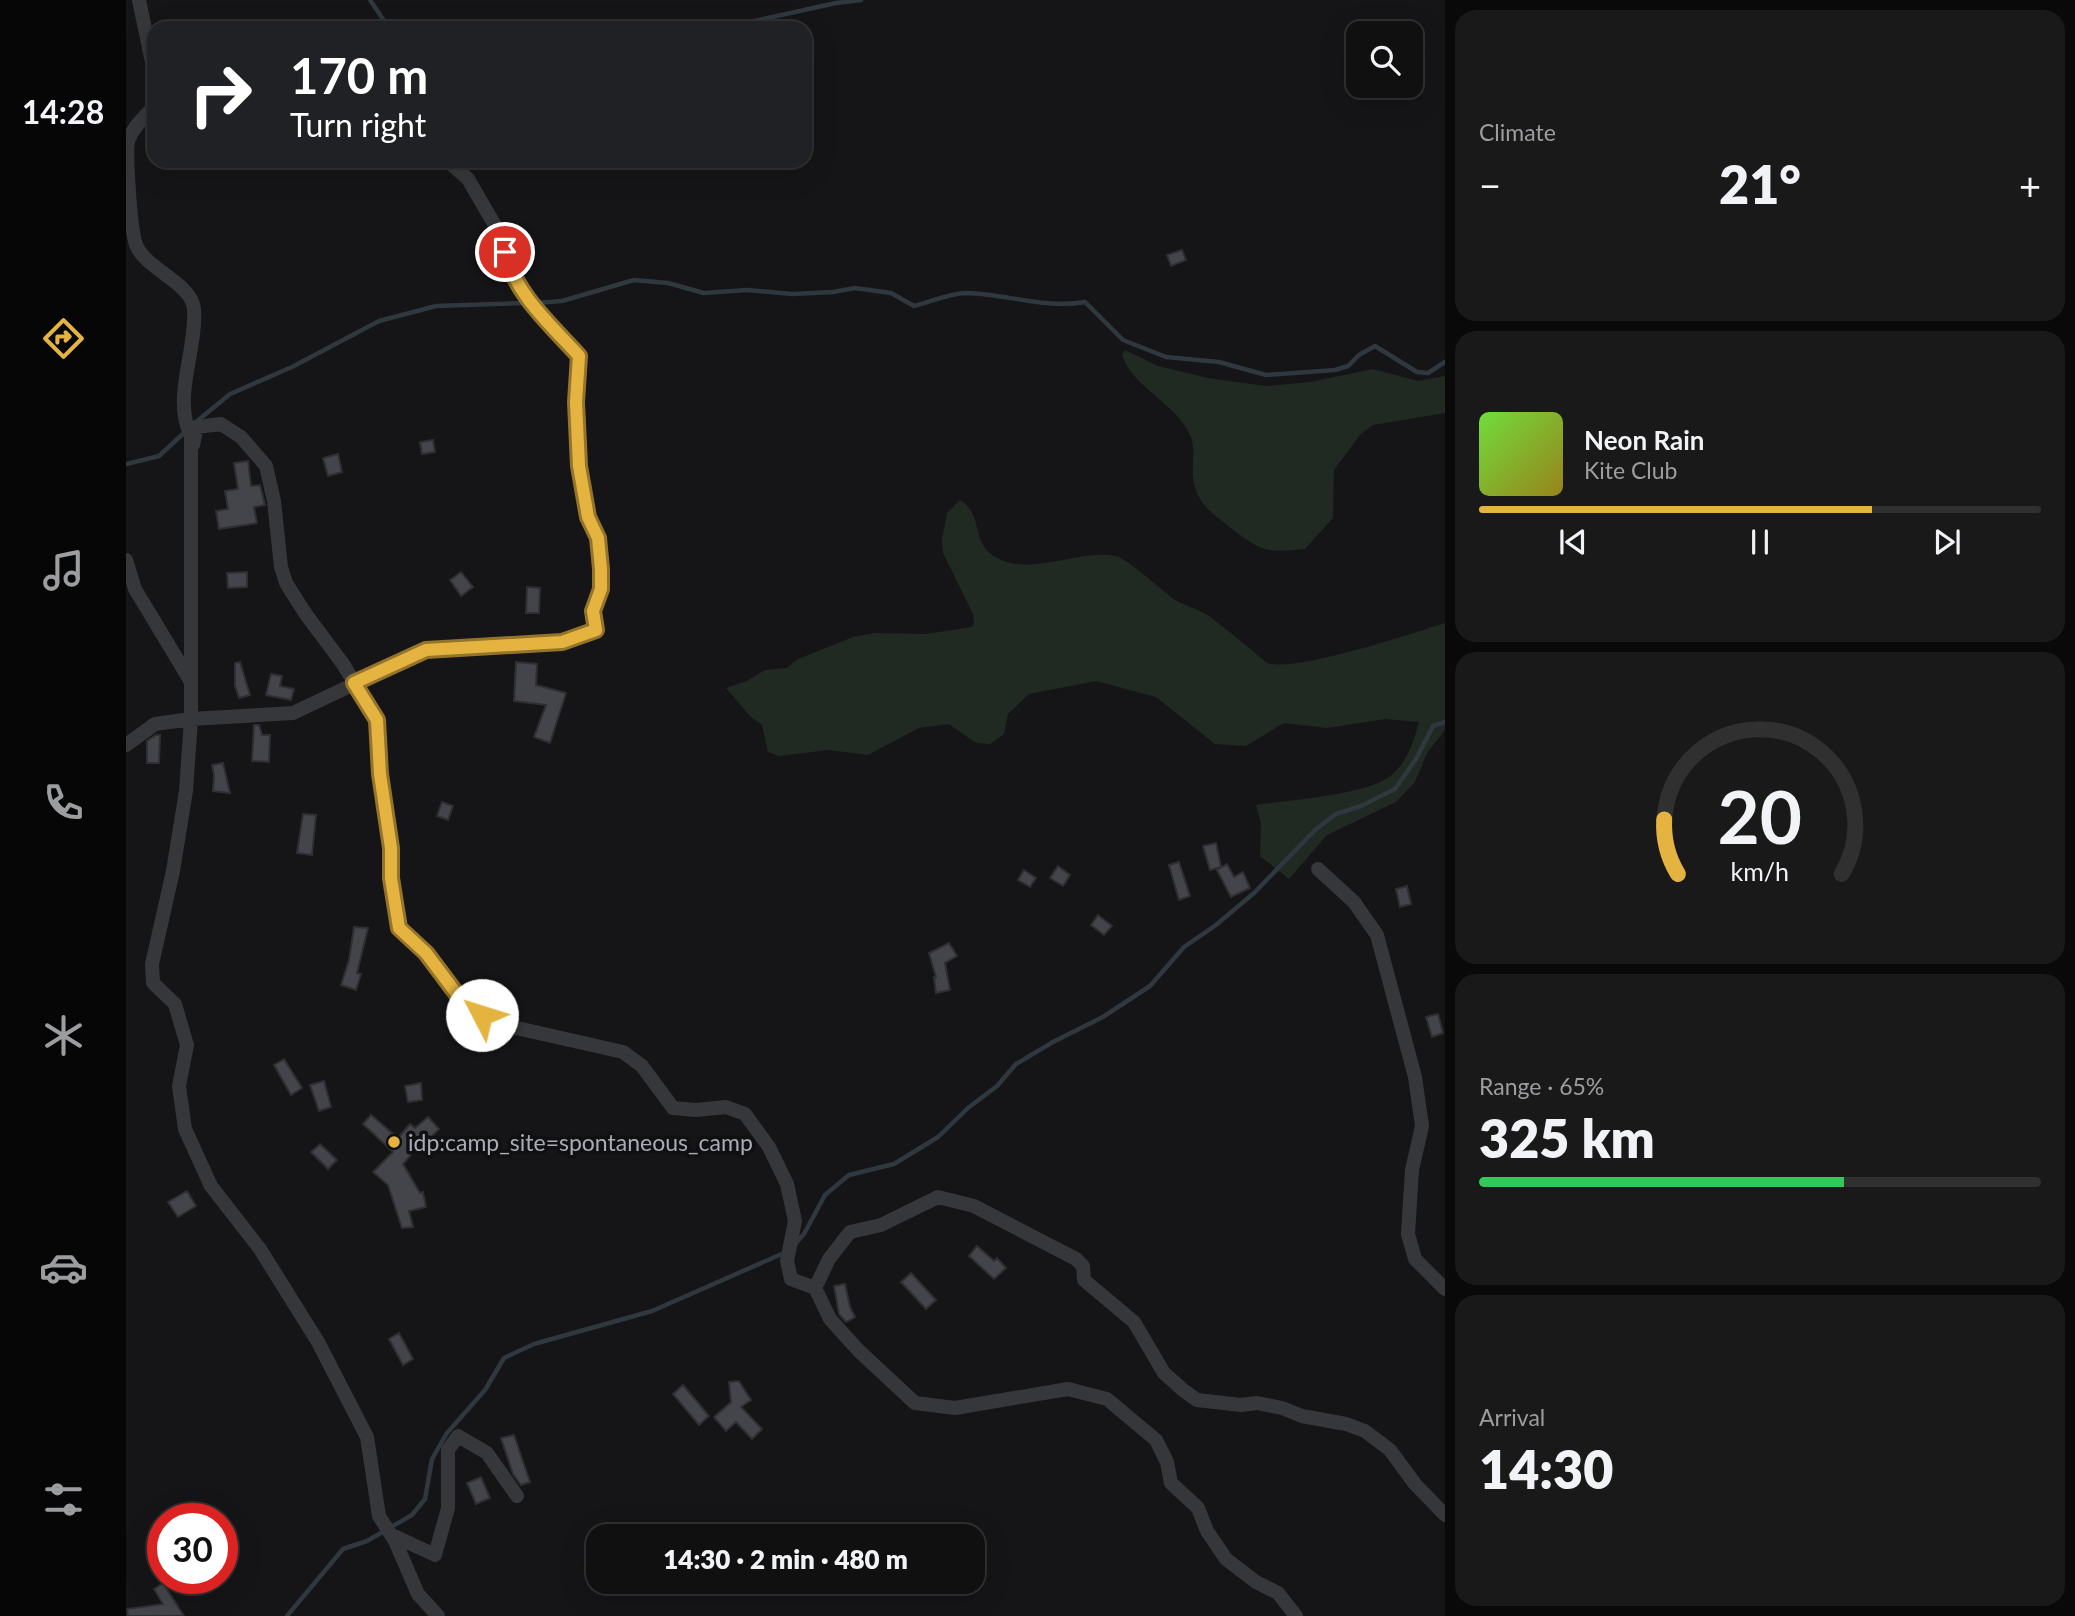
<!DOCTYPE html>
<html lang="en">
<head>
<meta charset="utf-8">
<style>
  body { margin:0; font-family:Lato,sans-serif; background:#19191a; color:#f1f3f6; height:100vh; display:flex; flex-direction:column; font-size:26px; white-space:nowrap }
  * { box-sizing:border-box; margin:0 }
  p { font-size:23px; color:#9c9d9f }
  .icon { flex:none; width:38px; height:38px; fill:none; stroke:currentColor; stroke-width:2; stroke-linecap:round; stroke-linejoin:round }
  .map { position:relative; flex:1; overflow:hidden }
  .details { display:flex; flex-direction:column; gap:10px; padding:10px; background:#090909; width:630px }
  .details>* { flex:none }
  .hud { position:absolute; left:21px; top:21px; width:665px; height:147px; border-radius:21px; box-shadow:0 7px 28px #0002,0 0 0 2px #303031; background:#202124; color:#fff; overflow:hidden }
  .fabs { position:absolute; left:1220px; top:21px; display:grid; gap:14px }
  .fabs a { display:grid; place-items:center; width:77px; height:77px; border-radius:14px; background:#101011; box-shadow:0 7px 28px #0002,0 0 0 2px #303031; font-size:35px }
  .speed { position:absolute; left:21px; top:1503px; display:flex; gap:14px; font-size:35px; font-weight:700; text-align:center }
  .speed>* { display:grid; place-content:center; width:91px; height:91px; border-radius:50%; background:#101011; box-shadow:0 7px 28px #0002,0 0 0 2px #303031; line-height:1 }
  .speed .limit { border:10px solid #d22; background:#fff; color:#111 }
  .pin { position:absolute; display:grid; place-items:center; width:60px; height:60px; color:#fff; margin:-30px; border:4px solid #fff; border-radius:50%; box-shadow:0 2px 7px #0007 }
  .me { position:absolute; width:77px; margin:-38px; rotate:310deg; stroke-linejoin:round; filter:drop-shadow(0 0 5px #0008) }
  .turn { display:flex; align-items:center; gap:24px; height:147px; padding:0 28px; font-size:32px }
  .turn .icon { width:91px; height:91px; stroke-width:2.5 }
  .turn b { display:block; font-size:49px; line-height:60px }
  .big { font-size:52px; font-weight:800; line-height:1.1 }
  .details .card { flex:1; display:flex; flex-direction:column; justify-content:center; gap:10px; min-width:0; padding:0 24px; border-radius:21px; background:#19191a }
  .details .dial { align-items:center; gap:0 }
  .dial svg { height:182px; overflow:visible; fill:none; stroke:#303031; stroke-width:7; stroke-linecap:round; text-anchor:middle }
  .dial text { fill:#f1f3f6; stroke:none }
  .song { display:flex; align-items:center; gap:21px }
  .cover { width:84px; height:84px; border-radius:10px; background:linear-gradient(135deg,hsl(100 70% 55%),hsl(50 70% 35%)) }
  .played { height:7px; border-radius:4px; background:linear-gradient(90deg,#e4b340 70%,#303031 70%) }
  .keys { display:flex; justify-content:space-around; direction:ltr }
  .heat { display:flex; justify-content:space-between; align-items:center; font-size:38px; direction:ltr }
  .charge { height:10px; border-radius:5px; background:linear-gradient(90deg,#34c759 65%,#303031 0) }
  .trip { position:absolute; left:460px; top:1524px; width:399px; height:70px; border-radius:21px; background:#101011; box-shadow:0 7px 28px #0002,0 0 0 2px #303031; font-weight:800; line-height:70px; text-align:center }
  main { display:flex; flex:1; min-height:0 }
  .dock { display:flex; flex-direction:column; width:126px; justify-content:space-around; align-items:center; background:#060607; color:#9c9d9f }
  .dock .icon { width:49px; height:49px }
  .dock .current { color:#e4b340 }
  .dock b { font-size:32px; color:#f1f3f6 }
  .map>svg:first-child { display:block }
  .green { fill:#212923 }
  .lines { fill:none; stroke-linecap:round; stroke-linejoin:round }
  .stream { stroke:#2f373f; stroke-width:4.5 }
  .building { fill:#44454a; stroke:#2f2f33; stroke-width:2 }
  .minor { stroke:#36373b; stroke-width:14 }
  .route-casing { stroke:#94742a; stroke-width:18 }
  .route { stroke:#e4b340; stroke-width:12 }
  .poi-dot { fill:#e4b340; stroke:#101012; stroke-width:2.5 }
  .labels { text-anchor:middle; dominant-baseline:central; stroke-width:7; stroke-linejoin:round; paint-order:stroke }
  .poi-label { font-size:23px; fill:#a8acb6; stroke:#101012; text-anchor:start }
</style>
</head>
<body>
<main>
<nav class="dock">
<b>14:28</b>
<svg class="icon current" aria-label="directions" viewBox="0 0 24 24"><path d="M12 3l9 9-9 9-9-9zM9 14v-3h6M13 9l2 2-2 2"/></svg>
<svg class="icon" aria-label="music" viewBox="0 0 24 24"><path d="M9 18V5l10-2v13"/><circle cx="6" cy="18" r="3"/><circle cx="16" cy="16" r="3"/></svg>
<svg class="icon" aria-label="phone" viewBox="0 0 24 24"><path d="M5 4h4l2 5-3 2q2 4 5 5l2-3 5 2v4C11 20 4 13 5 4z"/></svg>
<svg class="icon" aria-label="climate" viewBox="0 0 24 24"><path d="M12 3v18M4 7l16 10M4 17L20 7"/></svg>
<svg class="icon" aria-label="car" viewBox="0 0 24 24"><path d="M5 17H2v-5l4-1 3-4h7l3 4 3 1v5h-3M9 17h6M6 11h13"/><circle cx="7" cy="17" r="2"/><circle cx="17" cy="17" r="2"/></svg>
<svg class="icon" aria-label="filters" viewBox="0 0 24 24"><path d="M4 7h16M4 17h16"/><circle cx="9" cy="7" r="2"/><circle cx="15" cy="17" r="2"/></svg>
</nav>
<div class="map">
<svg width="1319" height="1616" viewBox="0 0 1319 1616">
  <rect width="100%" height="100%" fill="#151517"/>
  <path class="green" d="M999,350L1032,366L1082,378L1140,386L1184,382L1247,369L1292,381L1319,376V413L1247,425L1234,435L1208,470L1207,518L1179,549C1165,550 1150,553 1136,548C1127,546 1088,516 1080,507C1074,501 1070,492 1068,483C1064,466 1072,448 1062,431C1048,403 1003,384 996,354Z
    M834,500C859,515 843,545 873,559C906,576 954,549 989,556C1003,559 1035,590 1049,600C1060,606 1073,609 1083,616C1103,631 1122,647 1141,663C1167,673 1288,633 1319,623V730L1301,753L1289,782L1270,802L1201,835L1163,879L1134,856L1135,823L1130,805C1163,800 1244,795 1267,774C1281,761 1288,741 1293,722L1259,719L1201,728L1158,723L1120,746L1089,744L1030,697L970,681L903,694L882,714L878,734L864,744L850,743L823,724L793,728L742,755L703,750L653,756L642,752L636,725L624,716L600,688L621,681L639,670L661,668L672,659L727,637L748,633L800,634L846,627L848,623L847,614L817,553L816,539L821,513Z"/>
  <g class="lines">
    <path class="stream" d="M244,0L263,28
      M596,28L710,3L735,0
      M409,303L436,301L508,280L542,283L578,293L621,290L666,294L707,292L729,288L765,293L788,306C804,302 824,293 841,293C880,294 920,309 959,302L997,340L1040,357L1093,362L1140,375L1209,370L1222,366L1233,355L1249,346L1291,372L1302,373L1319,362
      M70,422L104,394L166,367L253,321L310,306L400,303
      M0,464L33,456L61,430
      M670,1243L678,1234L699,1195L723,1175L768,1164L812,1137L842,1108L871,1086L890,1064L927,1042L977,1017L1024,986L1058,947L1090,925L1128,893L1189,830L1210,814L1235,806L1269,789L1290,759L1307,726L1319,722
      M161,1616L217,1549L241,1541L286,1515L299,1499L306,1459L321,1433L359,1390L378,1358L408,1344L526,1311L658,1253"/>
  </g>
  <path class="building" d="M1056,250L1060,260L1045,266L1041,255Z
    M307,440L309,452L296,454L294,442Z
    M212,454L216,472L202,476L197,458Z
    M122,461L125,486L134,485L139,505L128,507L131,523L93,529L90,511L102,509L99,491L112,489L108,463Z
    M121,572V587L102,588L101,573Z
    M335,572L347,587L335,596L324,580Z
    M401,587L414,588L413,613H400Z
    M114,662L124,695L113,698L109,686V663Z
    M390,662L411,664L410,685L440,693L424,743L408,737L420,705L388,701Z
    M145,674L156,676L154,686L168,689L165,700L140,695Z
    M128,725H133L136,735H144L143,762L126,761Z
    M30,735H34L33,763H21V741Z
    M97,763L104,793L87,791L88,775L86,765Z
    M316,802L327,806L322,820L311,816Z
    M177,814L190,815L186,855L171,853Z
    M1090,843L1095,867L1084,870L1077,846Z
    M1053,862L1064,896L1053,900L1043,865Z
    M1101,864L1108,877L1117,872L1124,888L1105,897L1091,870Z
    M932,866L944,875L937,886L924,878Z
    M898,870L910,878L904,887L892,880Z
    M1281,886L1285,904L1274,907L1270,889Z
    M972,915L986,926L978,935L965,925Z
    M228,927L242,928L231,973L235,974L230,990L215,985L223,960Z
    M823,943L831,956L819,963L824,990L810,993L808,977H810L803,953Z
    M1312,1014L1317,1033L1306,1037L1300,1017Z
    M158,1059L176,1088L165,1095L148,1065Z
    M198,1081L205,1107L193,1111L184,1085Z
    M295,1083L296,1100L282,1102L279,1086Z
    M245,1115L272,1138L284,1124L289,1128L302,1117L313,1129L292,1151L290,1149L277,1164L294,1193L297,1192L300,1207L283,1211L287,1227L276,1228L262,1185L247,1172L267,1152L237,1124Z
    M194,1144L211,1160L202,1169L185,1152Z
    M61,1191L70,1206L52,1217L42,1202Z
    M851,1246L868,1261L871,1258L880,1268L868,1279L843,1256Z
    M785,1273L810,1300L800,1309L775,1282Z
    M719,1284L724,1307L729,1317L720,1322L713,1314L708,1286Z
    M273,1333L287,1359L277,1365L263,1339Z
    M613,1381L625,1400L615,1407L636,1429L626,1439L610,1422L600,1431L588,1417L605,1402L603,1382Z
    M557,1385L583,1416L573,1425L547,1394Z
    M388,1435L404,1482L395,1485L387,1474L375,1438Z
    M355,1477L364,1498L350,1504L341,1483Z
    M37,1583L58,1616H2L1,1609L37,1604L28,1589Z"/>
  <g class="lines">
    <path class="minor" d="M13,0L28,72
      M28,107C18,117 7,127 2,141C0,155 4,233 11,247C22,270 66,284 68,309C71,351 46,397 65,436V719L60,791L47,871L26,964L27,983L49,1004L61,1045L53,1086L59,1129L85,1186L134,1249L192,1342L241,1437L253,1516L269,1541L292,1594L312,1616
      M67,445L71,427L95,424L115,437L140,466L148,501L155,567L160,583L179,613L217,664L251,720L254,774L265,848V878L273,928L300,953L339,1005L373,1024L497,1052L516,1066L547,1108L570,1110L600,1107L619,1114L643,1147L661,1184L669,1221L661,1261L665,1279L689,1288
      M0,560L9,589L65,682
      M0,745L29,724L65,719L167,713L300,650L436,642L470,630L467,611L475,589V569L472,538L462,517L453,466L450,402L453,356L403,300L383,270L374,234L342,179L322,161
      M1192,869L1228,902L1251,935L1289,1077L1296,1126L1286,1170L1282,1234L1289,1259L1319,1289
      M266,1535L309,1555L322,1508V1450L332,1436L361,1453L391,1496
      M1170,1616L1152,1593L1130,1582L1100,1559L1081,1531L1072,1508L1045,1483L1041,1462L1030,1440L981,1399L942,1389L829,1408L789,1403L733,1351L704,1319L689,1288L703,1259L724,1232L755,1225L812,1197L848,1206L950,1259L957,1266L958,1280L1008,1322L1038,1373L1057,1390L1071,1400L1115,1405L1131,1403L1156,1408L1176,1416L1220,1424L1239,1431L1264,1450L1289,1484L1319,1515"/>
  </g>
  <g class="lines">
    <g class="route-casing">
      <path id="route" d="M356,1015L339,1005L300,953L273,928L265,878V848L254,774L251,720L228,683L300,650L436,642L470,630L467,611L475,589V569L472,538L462,517L453,466L450,402L453,356C425,325 389,294 379,252"/>
    </g>
    <use href="#route" class="route"/>
  </g>
  <circle class="poi-dot" cx="268" cy="1142" r="7"/>
  <g class="labels">
    <g class="poi-label">
      <text x="282" y="1142">idp:camp_site=spontaneous_camp</text>
    </g>
  </g>
</svg>
<div class="fabs">
<a><svg class="icon" aria-label="search" viewBox="0 0 24 24"><circle cx="10" cy="10" r="6"/><path d="M15 15l6 6"/></svg></a>
</div>
<div class="speed"><div class="limit">30</div></div>
<div class="pin" style="left:379px;top:252px;background:#d93025"><svg class="icon" aria-label="arrive" viewBox="0 0 24 24"><path d="M6 21V4h12l-3 4 3 4H6"/></svg></div>
<svg class="me" style="left:356px;top:1015px" viewBox="-20 -20 40 40"><circle r="19" fill="#fff"/><path d="M0-13L10 11 0 6-10 11z" fill="#e4b340"/></svg>
<div class="trip">14:30 · 2 min · 480 m</div>
<div class="hud">
<div class="turn"><svg class="icon" aria-label="right" viewBox="0 0 24 24"><path d="M7 20v-9h11M14 6l5 5-5 5"/></svg><div><b>170 m</b>Turn right</div></div>
</div>
</div>
<section class="details">
<div class="card"><p>Climate</p>
<div class="heat"><a>−</a><b class="big">21°</b><a>+</a></div>
</div>
<div class="card">
<div class="song"><i class="cover"></i><div><b>Neon Rain</b><p>Kite Club</p></div></div>
<div class="played"></div>
<div class="keys"><svg class="icon" aria-label="previous" viewBox="0 0 24 24"><path d="M18 5L8 12l10 7zM5 5v14"/></svg><svg class="icon" aria-label="pause" viewBox="0 0 24 24"><path d="M8 5v14M16 5v14"/></svg><svg class="icon" aria-label="next" viewBox="0 0 24 24"><path d="M6 5l10 7-10 7zM19 5v14"/></svg></div>
</div>
<div class="card dial"><svg viewBox="0 0 100 80">
<path d="M14 69A42 42 0 1 1 86 69"/>
<path d="M14 69A42 42 0 0 1 8 45" stroke="#e4b340"/>
<text x="50" y="56" font-size="32" font-weight="700">20</text>
<text x="50" y="72" font-size="11">km/h</text>
</svg></div>
<div class="card"><p>Range · 65%</p><b class="big">325 km</b><div class="charge"></div></div>
<div class="card"><p>Arrival</p><b class="big">14:30</b></div>
</section>
</main>
</body>
</html>
